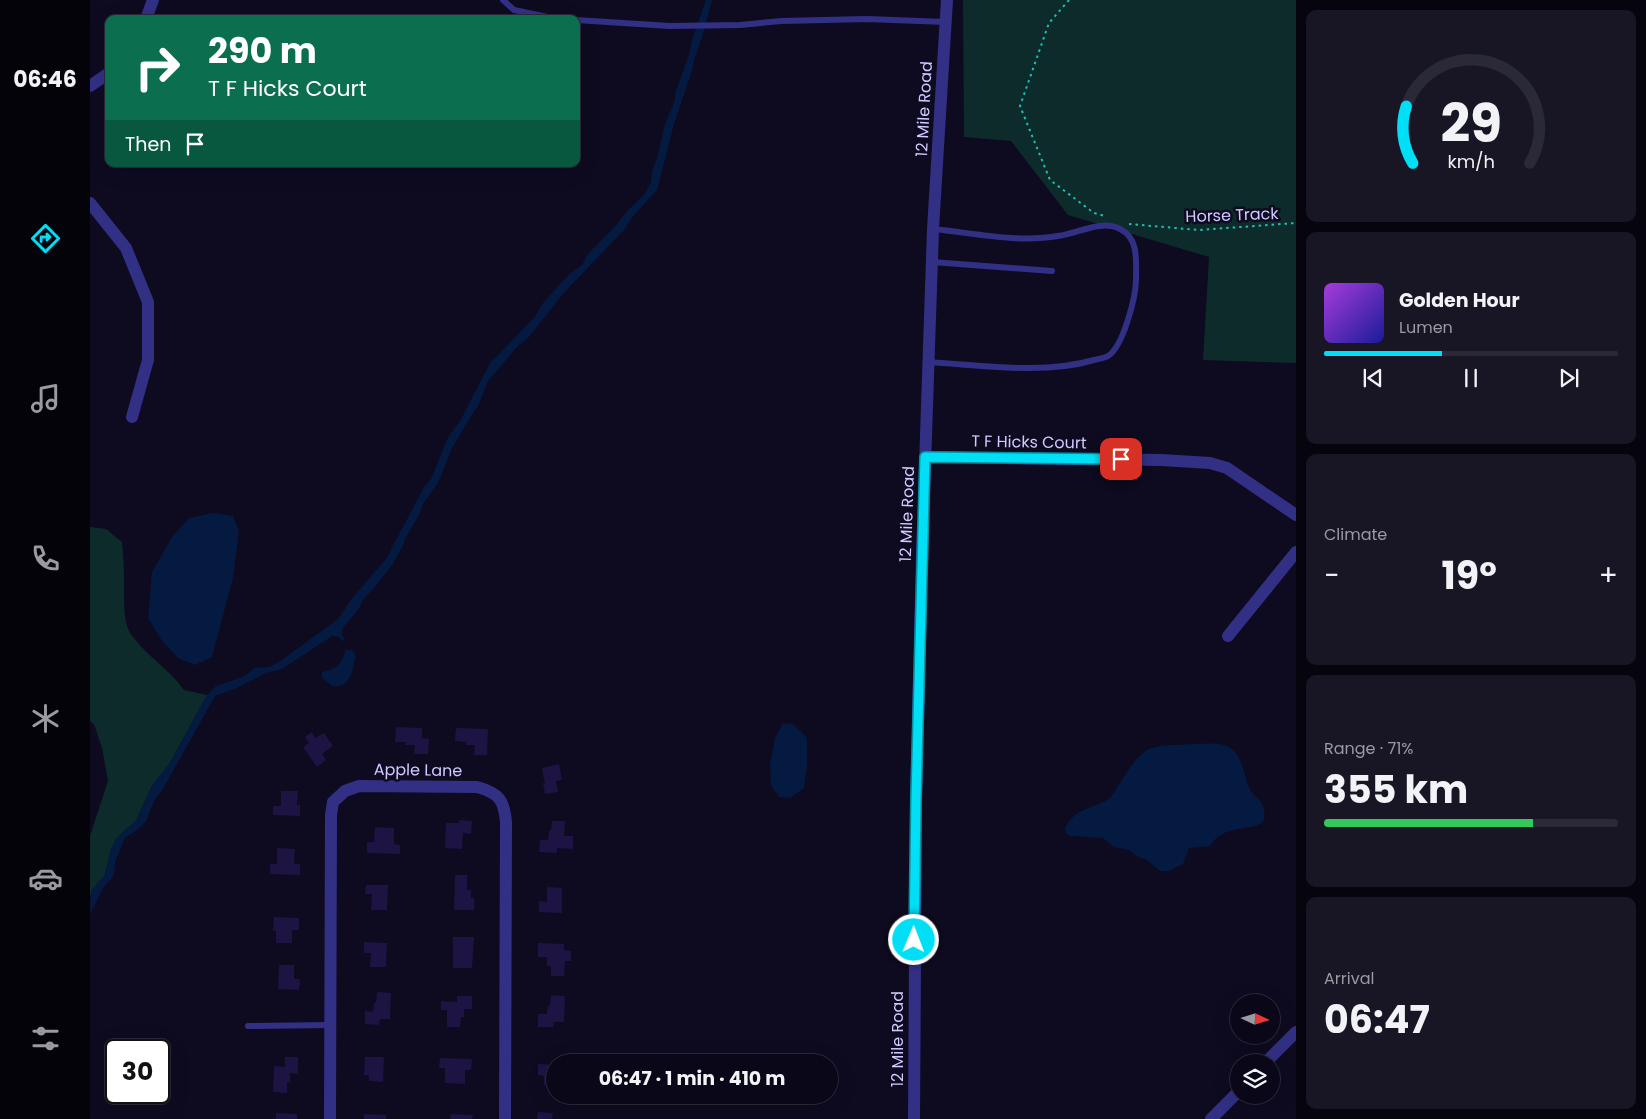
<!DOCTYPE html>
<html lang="en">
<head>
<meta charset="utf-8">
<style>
  body { margin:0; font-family:Poppins,sans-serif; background:#181625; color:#f1f3f6; height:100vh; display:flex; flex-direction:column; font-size:19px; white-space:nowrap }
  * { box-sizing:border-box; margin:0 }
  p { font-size:16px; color:#999aa2 }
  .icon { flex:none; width:28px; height:28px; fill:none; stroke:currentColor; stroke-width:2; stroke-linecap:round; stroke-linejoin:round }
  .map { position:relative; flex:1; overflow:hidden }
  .details { display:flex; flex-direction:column; gap:10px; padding:10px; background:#06040d; width:350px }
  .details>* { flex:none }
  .banner { position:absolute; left:15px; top:15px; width:475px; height:152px; border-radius:10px; box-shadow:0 5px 20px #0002,0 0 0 1px #2a2937; background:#0b6e4f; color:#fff; overflow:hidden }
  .needle { width:32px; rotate:94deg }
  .controls { position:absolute; left:1140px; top:994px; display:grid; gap:10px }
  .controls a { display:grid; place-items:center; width:50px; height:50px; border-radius:50%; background:#0a0818; box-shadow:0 5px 20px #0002,0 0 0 1px #2a2937; font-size:25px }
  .speed { position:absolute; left:15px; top:1039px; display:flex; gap:10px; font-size:25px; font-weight:700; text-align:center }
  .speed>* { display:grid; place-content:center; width:65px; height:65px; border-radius:50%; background:#0a0818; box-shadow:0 5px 20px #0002,0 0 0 1px #2a2937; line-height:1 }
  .speed .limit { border:2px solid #111; border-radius:8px; background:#fff; color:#111 }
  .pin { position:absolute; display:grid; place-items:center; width:42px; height:42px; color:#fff; margin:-21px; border-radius:10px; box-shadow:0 2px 8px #0006 }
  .me { position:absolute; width:55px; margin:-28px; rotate:1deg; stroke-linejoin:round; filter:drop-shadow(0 0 4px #0008) }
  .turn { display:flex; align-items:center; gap:18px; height:105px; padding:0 20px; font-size:22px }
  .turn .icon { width:65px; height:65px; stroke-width:2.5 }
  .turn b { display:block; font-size:35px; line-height:42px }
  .then { display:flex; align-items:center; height:48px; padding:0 20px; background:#0003; gap:10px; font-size:19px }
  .big { font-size:38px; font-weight:700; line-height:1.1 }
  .details .card { flex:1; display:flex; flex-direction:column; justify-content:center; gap:8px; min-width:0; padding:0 18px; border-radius:10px; background:#181625 }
  .details .dial { align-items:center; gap:0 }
  .dial svg { height:130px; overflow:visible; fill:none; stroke:#2a2937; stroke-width:7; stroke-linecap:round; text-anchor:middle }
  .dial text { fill:#f1f3f6; stroke:none }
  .song { display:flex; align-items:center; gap:15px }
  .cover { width:60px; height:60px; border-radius:8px; background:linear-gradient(135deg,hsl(280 70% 55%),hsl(240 70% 35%)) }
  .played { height:5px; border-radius:2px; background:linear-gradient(90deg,#00dff5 40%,#2a2937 40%) }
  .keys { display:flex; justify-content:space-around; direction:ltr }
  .heat { display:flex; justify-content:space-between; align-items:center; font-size:28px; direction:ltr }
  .charge { height:8px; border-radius:4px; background:linear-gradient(90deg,#34c759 71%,#2a2937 0) }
  .trip { position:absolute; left:456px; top:1054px; width:292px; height:50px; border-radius:25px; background:#0a0818; box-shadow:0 5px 20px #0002,0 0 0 1px #2a2937; font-weight:700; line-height:50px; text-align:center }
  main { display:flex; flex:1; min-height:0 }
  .menu { display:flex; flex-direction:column; width:90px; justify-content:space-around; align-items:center; background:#04030a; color:#999aa2 }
  .menu .icon { width:35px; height:35px }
  .menu .current { color:#00dff5 }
  .menu b { font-size:22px; color:#f1f3f6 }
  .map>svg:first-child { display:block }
  .green { fill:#0d2b2a }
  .water { fill:#041a40 }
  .building { fill:#1d1443 }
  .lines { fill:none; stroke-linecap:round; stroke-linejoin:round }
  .path { stroke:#20bdb2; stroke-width:2; stroke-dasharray:2.5 4; stroke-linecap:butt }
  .service { stroke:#323085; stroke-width:6 }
  .minor { stroke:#323085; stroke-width:12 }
  .route-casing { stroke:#00919f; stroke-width:12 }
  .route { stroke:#00dff5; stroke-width:9 }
  .labels { text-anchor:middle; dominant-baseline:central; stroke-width:5; stroke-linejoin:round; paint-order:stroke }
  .street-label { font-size:16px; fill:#cfcaff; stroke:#0e0a20 }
</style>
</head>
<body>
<main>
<nav class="menu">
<b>06:46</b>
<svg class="icon current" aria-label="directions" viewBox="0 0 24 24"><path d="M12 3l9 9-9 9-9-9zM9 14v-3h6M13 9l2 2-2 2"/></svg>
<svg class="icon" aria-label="music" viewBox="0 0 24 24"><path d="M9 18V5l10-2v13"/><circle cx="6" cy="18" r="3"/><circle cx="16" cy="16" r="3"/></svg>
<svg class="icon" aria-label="phone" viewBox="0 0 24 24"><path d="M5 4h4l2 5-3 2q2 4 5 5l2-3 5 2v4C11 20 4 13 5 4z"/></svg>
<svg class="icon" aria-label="climate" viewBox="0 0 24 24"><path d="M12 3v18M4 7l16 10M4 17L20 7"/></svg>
<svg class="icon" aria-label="car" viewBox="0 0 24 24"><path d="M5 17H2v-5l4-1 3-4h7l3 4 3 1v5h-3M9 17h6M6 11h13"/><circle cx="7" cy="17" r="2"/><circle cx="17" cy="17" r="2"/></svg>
<svg class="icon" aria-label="filters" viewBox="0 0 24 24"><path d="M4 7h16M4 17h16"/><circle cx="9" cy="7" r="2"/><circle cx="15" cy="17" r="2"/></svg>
</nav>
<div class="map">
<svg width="1206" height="1119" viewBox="0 0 1206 1119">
  <rect width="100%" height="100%" fill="#0e0a20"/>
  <path class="green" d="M873,0H1206V363L1113,360L1119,257L978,215L921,141L874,137Z
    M0,527L16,529L32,542C33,554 34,565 34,577C35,595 31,623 43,637C58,657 80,670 94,690L117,695L80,763L61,788L46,821L35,830L21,849L15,875L7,884L0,896V836L18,781L12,748L4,724L0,721Z"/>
  <path class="water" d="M616,0H622L614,31L604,60L602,71L584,124L567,190L543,216L534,230L472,295L439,337L427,347L398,381L388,406L381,416L361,450L348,483L333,504L329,515L315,539L312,548L302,565L284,588L274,598L268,610L252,629V634L255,641H253L249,637L242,636L192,669L176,673L147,688L125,696L73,789L65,799L56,821L50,828L35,838L25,862L24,874L21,879L14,886L0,914L1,891L15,875L21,849L26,839L35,830L46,821L63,784L80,763L117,695L126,686L155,676L164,668L179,667L189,662L248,619L263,597L296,559L334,487L341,479L358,437L370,421L400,363L444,318L453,303L479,274L492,265L497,255L528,223L536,212L554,195L561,182L562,171L567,158L575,124L585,100V93L598,58L602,40Z
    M123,513L143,516L149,531L143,578L122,657L105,665L88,658L72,641L58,618L62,572L82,537L99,518Z
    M255,650H262L266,656C261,672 263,684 244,687L232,678V672C245,669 253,665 255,650Z
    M693,723L703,724L717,738V766L714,788L700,798L689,797L681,785L680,764L685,738Z
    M1105,744C1116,744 1130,742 1139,747C1154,756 1153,777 1161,791C1165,797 1171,799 1173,806C1174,811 1176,816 1173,821C1164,833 1135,822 1120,846L1099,848L1093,864L1079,871H1070L1057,860L1046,856L1040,850L1024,847L1013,838L980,836L977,834L975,829C984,806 1005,810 1021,797C1031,783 1045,753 1062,748C1075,744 1091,745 1105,744Z"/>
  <path class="building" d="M306,727L332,728V738L339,739L338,754H324L325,745H315L316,742H305Z
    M366,728L398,729L397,755H384L385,745H376V742L365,741Z
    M222,732L225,738L234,733L243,746L232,754L236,760L227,767L213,747L219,743L215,737Z
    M469,764L472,780L466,781L468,792L455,794L453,783H455L452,768Z
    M191,791H208L207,805H210V816L183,815V806H191Z
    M369,820L382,821L381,834L373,833L372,849L355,848L356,823H369Z
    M462,821H475L474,836H483V849L467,848V853L449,852L450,840H458L459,830H461Z
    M285,827L304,828V844L310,845V854L277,853V842H284Z
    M187,848L205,849L204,864H210V875L180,874V864H187Z
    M365,875H377V890H381V898H384V910H364Z
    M276,885H298L297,910H281L282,894H275Z
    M457,887L472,888V913L449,912V901L457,902Z
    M184,917L209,918V930H202V943H186V931H183Z
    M363,937H384L382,968H363Z
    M274,942L297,943L296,967H280L281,953H274Z
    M448,943L474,944V950L481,951V961H475L474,976H461V966H457V957H448Z
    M189,965H204V979H210L209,990L188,989Z
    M287,992L301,993L300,1019H290L289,1025L275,1024V1011L283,1012L284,1003H286Z
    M461,995L475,996L474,1022H464L463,1027H448V1014H457L458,1005L460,1006Z
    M367,996H382V1009H374V1017H371L370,1027H357V1010H351V1001L367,1002Z
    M195,1057H208V1074L200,1073V1082H197V1093L183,1092L184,1066L195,1067Z
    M275,1057H294L293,1082L279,1081V1075H274Z
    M350,1058L382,1059L381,1070H375V1084L355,1083V1068H349Z
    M448,1064L465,1065V1085H454V1076L448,1075Z
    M448,1112L463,1113L462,1119H447Z
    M186,1113L207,1114V1119H186Z
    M274,1114L296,1115V1119H274Z
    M361,1114L383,1115L382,1119H360Z"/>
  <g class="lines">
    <path class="path" d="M979,0L959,23L930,106L960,180L1004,213L1015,216
      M1039,224L1109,230L1206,223"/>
    <path class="service" d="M413,0L424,10L467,19
      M486,20L580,26L650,25L691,21L777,19L856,22
      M842,262L962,271
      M838,362C891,365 953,375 1004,360C1009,359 1015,358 1018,356C1033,347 1046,297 1046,279C1046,261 1049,238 1030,229C1011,219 987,234 968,236C927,243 884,233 843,229
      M158,1026L240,1025"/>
    <path class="minor" d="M56,19L63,0
      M0,86L19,73
      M0,203L36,248L58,302V360L42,417
      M835,457L1071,460L1120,463L1137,468L1206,515
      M1138,636L1206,552
      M1176,1062L1206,1032
      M240,1119L241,815L243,802L255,791L269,786L387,787C409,793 414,800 416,822L415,1119
      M824,1119L826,798L832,554L843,229L857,0
      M1121,1119L1149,1091"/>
  </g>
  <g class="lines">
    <g class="route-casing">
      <path id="route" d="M824,940L826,798L835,457L1031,459"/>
    </g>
    <use href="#route" class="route"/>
  </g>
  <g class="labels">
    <g class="street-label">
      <text transform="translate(834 109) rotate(-87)">12 Mile Road</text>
      <text transform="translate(1142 215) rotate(-2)">Horse Track</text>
      <text transform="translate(939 442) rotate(1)">T F Hicks Court</text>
      <text transform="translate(817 514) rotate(-88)">12 Mile Road</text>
      <text transform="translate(328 770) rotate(1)">Apple Lane</text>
      <text transform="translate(807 1039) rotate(-90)">12 Mile Road</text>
    </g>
  </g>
</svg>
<div class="controls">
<a><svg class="needle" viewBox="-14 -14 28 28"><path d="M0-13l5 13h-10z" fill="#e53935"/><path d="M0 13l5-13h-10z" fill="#999aa2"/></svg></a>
<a><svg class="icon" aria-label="layers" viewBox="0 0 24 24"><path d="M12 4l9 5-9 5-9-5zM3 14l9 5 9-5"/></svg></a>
</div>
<div class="speed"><div class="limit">30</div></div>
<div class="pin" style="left:1031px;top:459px;background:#d93025"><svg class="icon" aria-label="arrive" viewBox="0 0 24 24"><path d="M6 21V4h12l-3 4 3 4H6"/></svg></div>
<svg class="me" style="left:824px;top:940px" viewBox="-20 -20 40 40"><circle r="17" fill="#00dff5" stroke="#fff" stroke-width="3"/><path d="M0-11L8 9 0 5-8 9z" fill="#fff"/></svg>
<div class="trip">06:47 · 1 min · 410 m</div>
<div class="banner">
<div class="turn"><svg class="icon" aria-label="right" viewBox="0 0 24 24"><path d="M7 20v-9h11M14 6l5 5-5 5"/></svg><div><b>290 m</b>T F Hicks Court</div></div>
<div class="then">Then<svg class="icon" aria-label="arrive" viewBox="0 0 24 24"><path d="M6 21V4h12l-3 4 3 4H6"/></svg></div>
</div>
</div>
<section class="details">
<div class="card dial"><svg viewBox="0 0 100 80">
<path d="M14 69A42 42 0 1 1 86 69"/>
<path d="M14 69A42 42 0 0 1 10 34" stroke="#00dff5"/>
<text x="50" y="56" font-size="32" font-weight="700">29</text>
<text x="50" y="72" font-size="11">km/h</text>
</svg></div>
<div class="card">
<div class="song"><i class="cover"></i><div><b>Golden Hour</b><p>Lumen</p></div></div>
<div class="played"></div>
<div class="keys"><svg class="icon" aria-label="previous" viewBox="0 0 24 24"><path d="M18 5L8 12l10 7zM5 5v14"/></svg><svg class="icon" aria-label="pause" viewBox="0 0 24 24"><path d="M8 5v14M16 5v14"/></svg><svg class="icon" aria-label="next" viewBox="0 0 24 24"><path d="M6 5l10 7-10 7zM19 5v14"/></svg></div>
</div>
<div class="card"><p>Climate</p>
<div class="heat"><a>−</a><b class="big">19°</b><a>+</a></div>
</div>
<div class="card"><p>Range · 71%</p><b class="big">355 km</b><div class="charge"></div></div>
<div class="card"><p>Arrival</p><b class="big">06:47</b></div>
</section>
</main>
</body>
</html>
